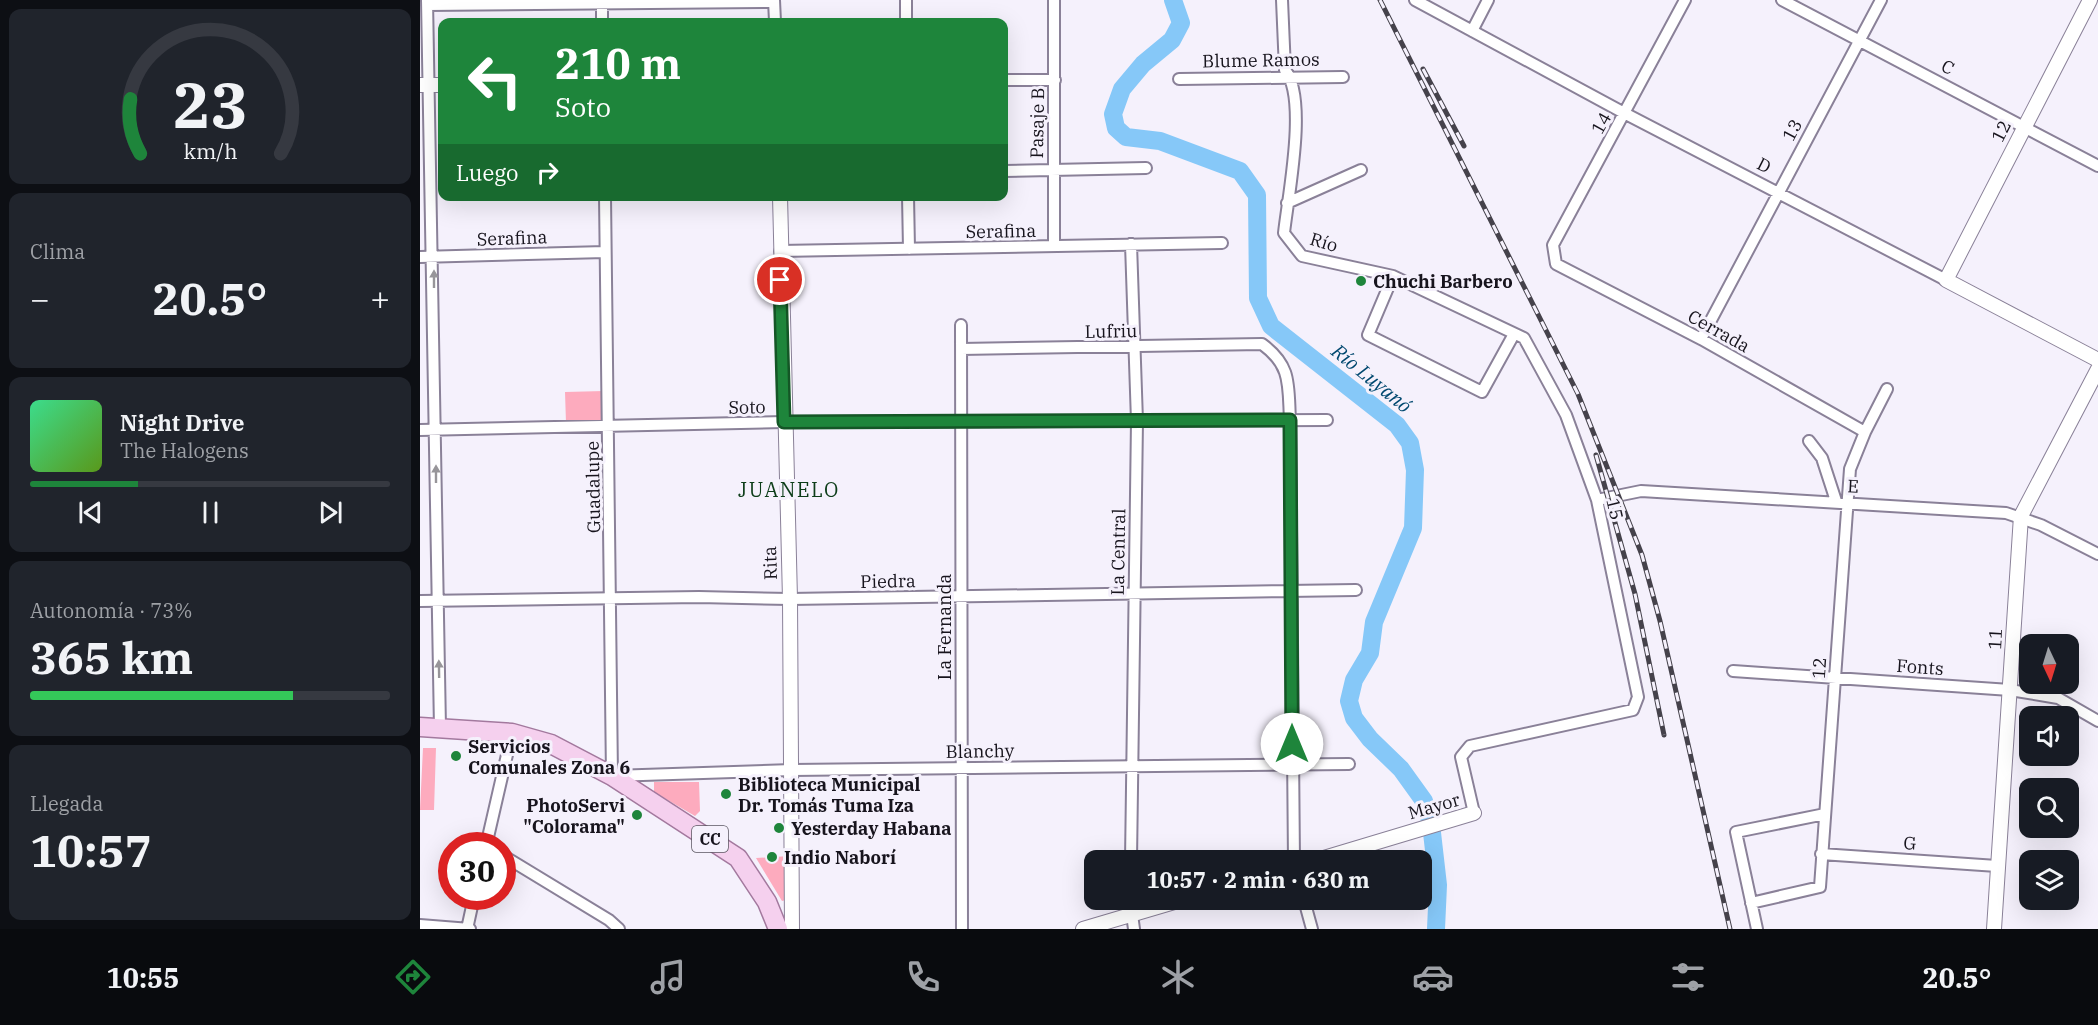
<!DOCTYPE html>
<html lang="es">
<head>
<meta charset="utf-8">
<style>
  body { margin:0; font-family:"IBM Plex Serif",serif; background:#20242c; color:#f1f3f6; height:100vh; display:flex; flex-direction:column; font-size:22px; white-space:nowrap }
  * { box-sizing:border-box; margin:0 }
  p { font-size:20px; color:#9ea1a6 }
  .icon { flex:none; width:33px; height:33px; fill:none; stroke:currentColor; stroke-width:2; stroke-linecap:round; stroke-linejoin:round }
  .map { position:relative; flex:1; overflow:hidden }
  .side { display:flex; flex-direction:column; gap:9px; padding:9px; background:#0d0f14; width:420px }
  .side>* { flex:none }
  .hud { position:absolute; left:18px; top:18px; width:570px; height:183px; border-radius:12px; box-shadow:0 6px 24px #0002; background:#1e853b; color:#fff; overflow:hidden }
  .needle { width:39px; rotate:176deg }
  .controls { position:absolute; left:1599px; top:634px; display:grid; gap:12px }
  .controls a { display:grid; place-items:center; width:60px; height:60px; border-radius:12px; background:#171b24; box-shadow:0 6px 24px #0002; font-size:30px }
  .speed { position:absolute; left:18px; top:832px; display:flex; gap:12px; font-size:30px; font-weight:700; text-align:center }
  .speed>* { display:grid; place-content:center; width:78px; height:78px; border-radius:50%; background:#171b24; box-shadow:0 6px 24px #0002; line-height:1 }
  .speed .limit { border:9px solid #d22; background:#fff; color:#111 }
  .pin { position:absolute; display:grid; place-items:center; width:51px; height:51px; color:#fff; margin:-26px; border:3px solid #fff; border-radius:50%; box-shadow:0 2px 6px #0007 }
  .me { position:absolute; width:66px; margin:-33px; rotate:0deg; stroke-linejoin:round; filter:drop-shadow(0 0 4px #0008) }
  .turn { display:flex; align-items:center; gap:21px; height:126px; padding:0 18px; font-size:27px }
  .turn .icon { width:78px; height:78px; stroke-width:2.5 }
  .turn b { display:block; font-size:42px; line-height:51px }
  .then { display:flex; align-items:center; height:57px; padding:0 18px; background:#0003; gap:12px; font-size:22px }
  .big { font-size:45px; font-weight:700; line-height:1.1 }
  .side .widget { flex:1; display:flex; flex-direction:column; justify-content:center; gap:9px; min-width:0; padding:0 21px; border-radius:12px; background:#20242c }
  .side .dial { align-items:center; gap:0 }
  .dial svg { height:156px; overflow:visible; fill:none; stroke:#363941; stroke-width:7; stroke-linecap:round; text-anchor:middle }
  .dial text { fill:#f1f3f6; stroke:none }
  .song { display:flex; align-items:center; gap:18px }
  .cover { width:72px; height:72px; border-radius:9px; background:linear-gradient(135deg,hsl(150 70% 55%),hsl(90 70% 35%)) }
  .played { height:6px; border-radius:3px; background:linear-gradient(90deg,#1e853b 30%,#363941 30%) }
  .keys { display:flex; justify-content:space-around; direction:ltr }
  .heat { display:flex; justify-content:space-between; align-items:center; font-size:33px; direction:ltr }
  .charge { height:9px; border-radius:4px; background:linear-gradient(90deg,#34c759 73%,#363941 0) }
  .trip { position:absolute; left:664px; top:850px; width:348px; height:60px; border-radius:12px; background:#171b24; box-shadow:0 6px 24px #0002; font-weight:700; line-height:60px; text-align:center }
  .tab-bar { display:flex; height:96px; justify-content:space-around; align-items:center; background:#090b0e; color:#9ea1a6 }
  .tab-bar .icon { width:42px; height:42px }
  .tab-bar .active { color:#1e853b }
  .tab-bar b { font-size:27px; color:#f1f3f6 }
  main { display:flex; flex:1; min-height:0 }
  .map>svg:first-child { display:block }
  .green { fill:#fdabbe }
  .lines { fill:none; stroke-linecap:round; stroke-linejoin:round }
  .river { stroke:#86c8f8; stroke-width:18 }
  .minor-casing { stroke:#8a8198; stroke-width:14 }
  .tertiary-casing { stroke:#8a8198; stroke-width:16 }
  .primary-casing { stroke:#a3799e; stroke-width:21 }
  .minor { stroke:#fff; stroke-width:10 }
  .tertiary { stroke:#fff; stroke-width:14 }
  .primary { stroke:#f5d0ee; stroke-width:18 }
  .rail-casing { stroke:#45424b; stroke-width:5 }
  .rail { stroke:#f5f1fc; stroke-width:3; stroke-dasharray:9; stroke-linecap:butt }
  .oneway { fill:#979599 }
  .route-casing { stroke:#145626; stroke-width:15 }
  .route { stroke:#1e853b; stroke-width:10 }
  .poi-dot { fill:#1e853b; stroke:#f5f1fc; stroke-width:2 }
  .labels { text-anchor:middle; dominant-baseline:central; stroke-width:6; stroke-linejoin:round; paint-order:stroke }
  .shield { fill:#f5f1fc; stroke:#5a5660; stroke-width:1.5 }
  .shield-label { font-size:16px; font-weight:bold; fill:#17141d }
  .street-label { font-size:18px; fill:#17141d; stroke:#f5f1fc }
  .poi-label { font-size:18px; font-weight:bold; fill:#17141d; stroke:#f5f1fc; text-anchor:start }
  .water-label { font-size:20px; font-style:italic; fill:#00486f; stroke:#f5f1fc }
  .neighbourhood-label { font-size:20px; letter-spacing:1.5px; fill:#0d3d19; stroke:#f5f1fc }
</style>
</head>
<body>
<main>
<section class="side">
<div class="widget dial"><svg viewBox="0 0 100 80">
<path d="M14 69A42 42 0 1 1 86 69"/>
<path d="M14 69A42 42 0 0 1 9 41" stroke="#1e853b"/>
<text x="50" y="56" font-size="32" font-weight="700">23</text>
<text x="50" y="72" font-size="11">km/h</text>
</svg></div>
<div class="widget"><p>Clima</p>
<div class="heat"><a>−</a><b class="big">20.5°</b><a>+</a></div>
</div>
<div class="widget">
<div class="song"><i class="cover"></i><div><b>Night Drive</b><p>The Halogens</p></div></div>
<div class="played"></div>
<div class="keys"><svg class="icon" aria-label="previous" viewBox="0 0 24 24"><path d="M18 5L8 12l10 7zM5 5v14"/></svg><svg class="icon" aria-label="pause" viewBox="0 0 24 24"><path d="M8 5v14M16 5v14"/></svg><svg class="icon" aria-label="next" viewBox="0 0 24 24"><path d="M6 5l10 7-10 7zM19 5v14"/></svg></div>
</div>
<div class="widget"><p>Autonomía · 73%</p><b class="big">365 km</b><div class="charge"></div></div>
<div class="widget"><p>Llegada</p><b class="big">10:57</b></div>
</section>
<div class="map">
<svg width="1678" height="929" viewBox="0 0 1678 929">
  <rect width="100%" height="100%" fill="#f5f1fc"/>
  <path class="green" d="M184,391L185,423H146L145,392Z
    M3,748H16L14,810H0Z
    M234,782H279L280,811L275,816L234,792Z
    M370,856L366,900L362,901L336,858Z"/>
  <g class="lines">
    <path class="river" d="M753,0L761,23L752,40L723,64L702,89L693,114L696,128L706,137L740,141L820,171L837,195L838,298L851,326L977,425L990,443L995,470L993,528L954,622L950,653L934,680L929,701L934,718L950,739L981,769L1004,801L1011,824L1018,885L1016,929"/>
    <g class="minor-casing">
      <path id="minor" d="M7,0L20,728
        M182,0V22
        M354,0L355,22
        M862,0L865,70C888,98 868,196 864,233L882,256L973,276L1104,338L1146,415L1177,500L1218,697L1213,710L1050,746L1041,757L1054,813
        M995,0L1206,114L1526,280
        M1265,0L1133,245L1136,264L1281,339L1445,432
        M1362,0L1678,166
        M7,5L354,2
        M486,22V0
        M1052,31L1068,0
        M759,79L923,77
        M584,80H635
        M584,171L726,168
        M185,196L192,776L372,770L929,764
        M488,196L489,249
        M867,203L941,170
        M634,246V0
        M360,251L802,243
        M0,257L185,252
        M973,276L948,335L1062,392L1094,334
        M541,325L542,929
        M1281,339L1461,0
        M541,349L842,344C872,366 868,385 870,420L874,861
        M0,430L364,422L907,420
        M1389,441L1402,458L1416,501
        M1177,500L1221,491L1586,513L1621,525L1678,554
        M0,601L279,597L370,599L936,590
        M1313,671L1590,690L1638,698L1678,721
        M66,846L92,733
        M1401,854L1577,866
        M82,855L189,920L199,929
        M711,861L717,421L711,244
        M710,900L714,929
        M884,900L892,929
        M1331,903L1400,887L1430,469L1445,432L1467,389
        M0,925L50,929
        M47,929L54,897
        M1337,929L1316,832L1405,814"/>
    </g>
    <g class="tertiary-casing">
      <path id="tertiary" d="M1670,0L1526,280L1678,360
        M0,85H22
        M360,196L370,599L372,929
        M894,861L1054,813
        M663,929L761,900
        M1574,929L1601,516L1678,369"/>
    </g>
    <g class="primary-casing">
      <path id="primary" d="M0,727L92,733L131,744L192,776L318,858L347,902L358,929"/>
    </g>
    <use href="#minor" class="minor"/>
    <use href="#tertiary" class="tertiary"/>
    <use href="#primary" class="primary"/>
    <g class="rail-casing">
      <path id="rail" d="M960,0L1158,394L1222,555L1240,621L1310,929
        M1003,69L1044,146
        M1176,455L1215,594L1244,735"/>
    </g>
    <use href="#rail" class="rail"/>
  </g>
  <defs><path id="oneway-solid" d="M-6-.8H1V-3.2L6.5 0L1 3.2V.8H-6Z" transform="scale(1.5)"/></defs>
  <g class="oneway">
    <use href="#oneway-solid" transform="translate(14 279) rotate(-90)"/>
    <use href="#oneway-solid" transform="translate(16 474) rotate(-90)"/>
    <use href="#oneway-solid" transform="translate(19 669) rotate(-91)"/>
  </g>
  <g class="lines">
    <g class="route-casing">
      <path id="route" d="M360,280L364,422L870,420L872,744"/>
    </g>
    <use href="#route" class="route"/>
  </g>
  <g class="poi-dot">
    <circle cx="941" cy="281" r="6"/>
    <circle cx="36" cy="756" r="6"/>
    <circle cx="306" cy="794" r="6"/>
    <circle cx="217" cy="815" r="6"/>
    <circle cx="359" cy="828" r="6"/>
    <circle cx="352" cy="857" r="6"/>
  </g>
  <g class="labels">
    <rect class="shield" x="272" y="826" width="36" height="26" rx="4.5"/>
    <g class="shield-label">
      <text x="290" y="839">CC</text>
    </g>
    <g class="street-label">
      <text transform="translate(841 60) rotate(-1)">Blume Ramos</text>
      <text transform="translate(1528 67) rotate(28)">C</text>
      <text transform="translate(617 123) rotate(-89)">Pasaje B</text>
      <text transform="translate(1181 123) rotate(-61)">14</text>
      <text transform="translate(1372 130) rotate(-62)">13</text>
      <text transform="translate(1581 131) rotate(-63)">12</text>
      <text transform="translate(1344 165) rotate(27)">D</text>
      <text transform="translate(581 231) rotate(-1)">Serafina</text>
      <text transform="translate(92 238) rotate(-2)">Serafina</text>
      <text transform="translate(904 242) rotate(17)">Río</text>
      <text transform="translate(691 331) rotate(-1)">Lufriu</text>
      <text transform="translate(1299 331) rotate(29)">Cerrada</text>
      <text transform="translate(327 407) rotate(-1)">Soto</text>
      <text transform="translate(1433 486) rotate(3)">E</text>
      <text transform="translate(173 487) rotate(-91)">Guadalupe</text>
      <text transform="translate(1195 509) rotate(77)">15</text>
      <text transform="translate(698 552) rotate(-89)">La Central</text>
      <text transform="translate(350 563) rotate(-92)">Rita</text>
      <text transform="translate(468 581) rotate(-1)">Piedra</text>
      <text transform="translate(524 627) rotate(-90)">La Fernanda</text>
      <text transform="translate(1575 639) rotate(-87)">11</text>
      <text transform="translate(1500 667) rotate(4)">Fonts</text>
      <text transform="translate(1399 668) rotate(-86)">12</text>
      <text transform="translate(560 751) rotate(-1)">Blanchy</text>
      <text transform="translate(1014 806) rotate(-16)">Mayor</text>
      <text transform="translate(1490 843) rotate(4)">G</text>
    </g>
    <g class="poi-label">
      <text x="953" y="281">Chuchi Barbero</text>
      <text x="48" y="746">Servicios<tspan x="48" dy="21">Comunales Zona 6</tspan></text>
      <text x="318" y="784">Biblioteca Municipal<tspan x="318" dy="21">Dr. Tomás Tuma Iza</tspan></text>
      <text x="205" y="805" text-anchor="end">PhotoServi<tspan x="205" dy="21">"Colorama"</tspan></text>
      <text x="371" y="828">Yesterday Habana</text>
      <text x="364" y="857">Indio Naborí</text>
    </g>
    <g class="water-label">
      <text transform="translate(952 378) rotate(39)">Río Luyanó</text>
    </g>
    <g class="neighbourhood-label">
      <text x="369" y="489">JUANELO</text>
    </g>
  </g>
</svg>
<div class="controls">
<a><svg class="needle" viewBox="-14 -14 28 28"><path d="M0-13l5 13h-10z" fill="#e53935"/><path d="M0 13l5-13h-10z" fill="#9ea1a6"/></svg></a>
<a><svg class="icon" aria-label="sound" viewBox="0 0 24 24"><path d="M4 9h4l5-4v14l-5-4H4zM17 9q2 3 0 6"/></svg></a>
<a><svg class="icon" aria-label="search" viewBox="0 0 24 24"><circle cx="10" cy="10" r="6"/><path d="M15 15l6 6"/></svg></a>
<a><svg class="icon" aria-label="layers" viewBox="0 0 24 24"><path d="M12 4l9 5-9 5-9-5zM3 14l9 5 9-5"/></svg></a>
</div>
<div class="speed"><div class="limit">30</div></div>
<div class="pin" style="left:360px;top:280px;background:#d93025"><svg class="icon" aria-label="arrive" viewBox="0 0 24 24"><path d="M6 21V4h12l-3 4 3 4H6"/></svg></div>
<svg class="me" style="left:872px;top:744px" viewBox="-20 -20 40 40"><circle r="19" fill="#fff"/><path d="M0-13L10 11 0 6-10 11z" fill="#1e853b"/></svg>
<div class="trip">10:57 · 2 min · 630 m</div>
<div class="hud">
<div class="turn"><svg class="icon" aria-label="left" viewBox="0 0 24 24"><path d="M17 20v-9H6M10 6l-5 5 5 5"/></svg><div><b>210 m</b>Soto</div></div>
<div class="then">Luego<svg class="icon" aria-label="right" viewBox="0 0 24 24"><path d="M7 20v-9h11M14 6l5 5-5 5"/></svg></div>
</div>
</div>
</main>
<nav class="tab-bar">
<b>10:55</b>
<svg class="icon active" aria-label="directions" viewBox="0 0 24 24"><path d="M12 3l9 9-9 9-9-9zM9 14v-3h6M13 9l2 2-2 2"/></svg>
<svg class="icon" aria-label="music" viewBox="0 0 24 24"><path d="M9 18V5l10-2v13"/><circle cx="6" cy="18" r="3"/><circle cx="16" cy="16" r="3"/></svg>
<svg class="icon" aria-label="phone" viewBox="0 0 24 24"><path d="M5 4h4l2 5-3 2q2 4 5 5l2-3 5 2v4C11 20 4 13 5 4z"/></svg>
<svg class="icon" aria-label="climate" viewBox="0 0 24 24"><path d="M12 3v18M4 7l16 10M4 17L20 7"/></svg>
<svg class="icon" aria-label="car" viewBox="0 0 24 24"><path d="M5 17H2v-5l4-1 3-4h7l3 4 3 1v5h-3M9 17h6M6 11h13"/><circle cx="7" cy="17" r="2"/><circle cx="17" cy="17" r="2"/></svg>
<svg class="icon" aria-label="filters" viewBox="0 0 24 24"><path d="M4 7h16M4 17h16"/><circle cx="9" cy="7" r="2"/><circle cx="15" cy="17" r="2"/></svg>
<b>20.5°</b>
</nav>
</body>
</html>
